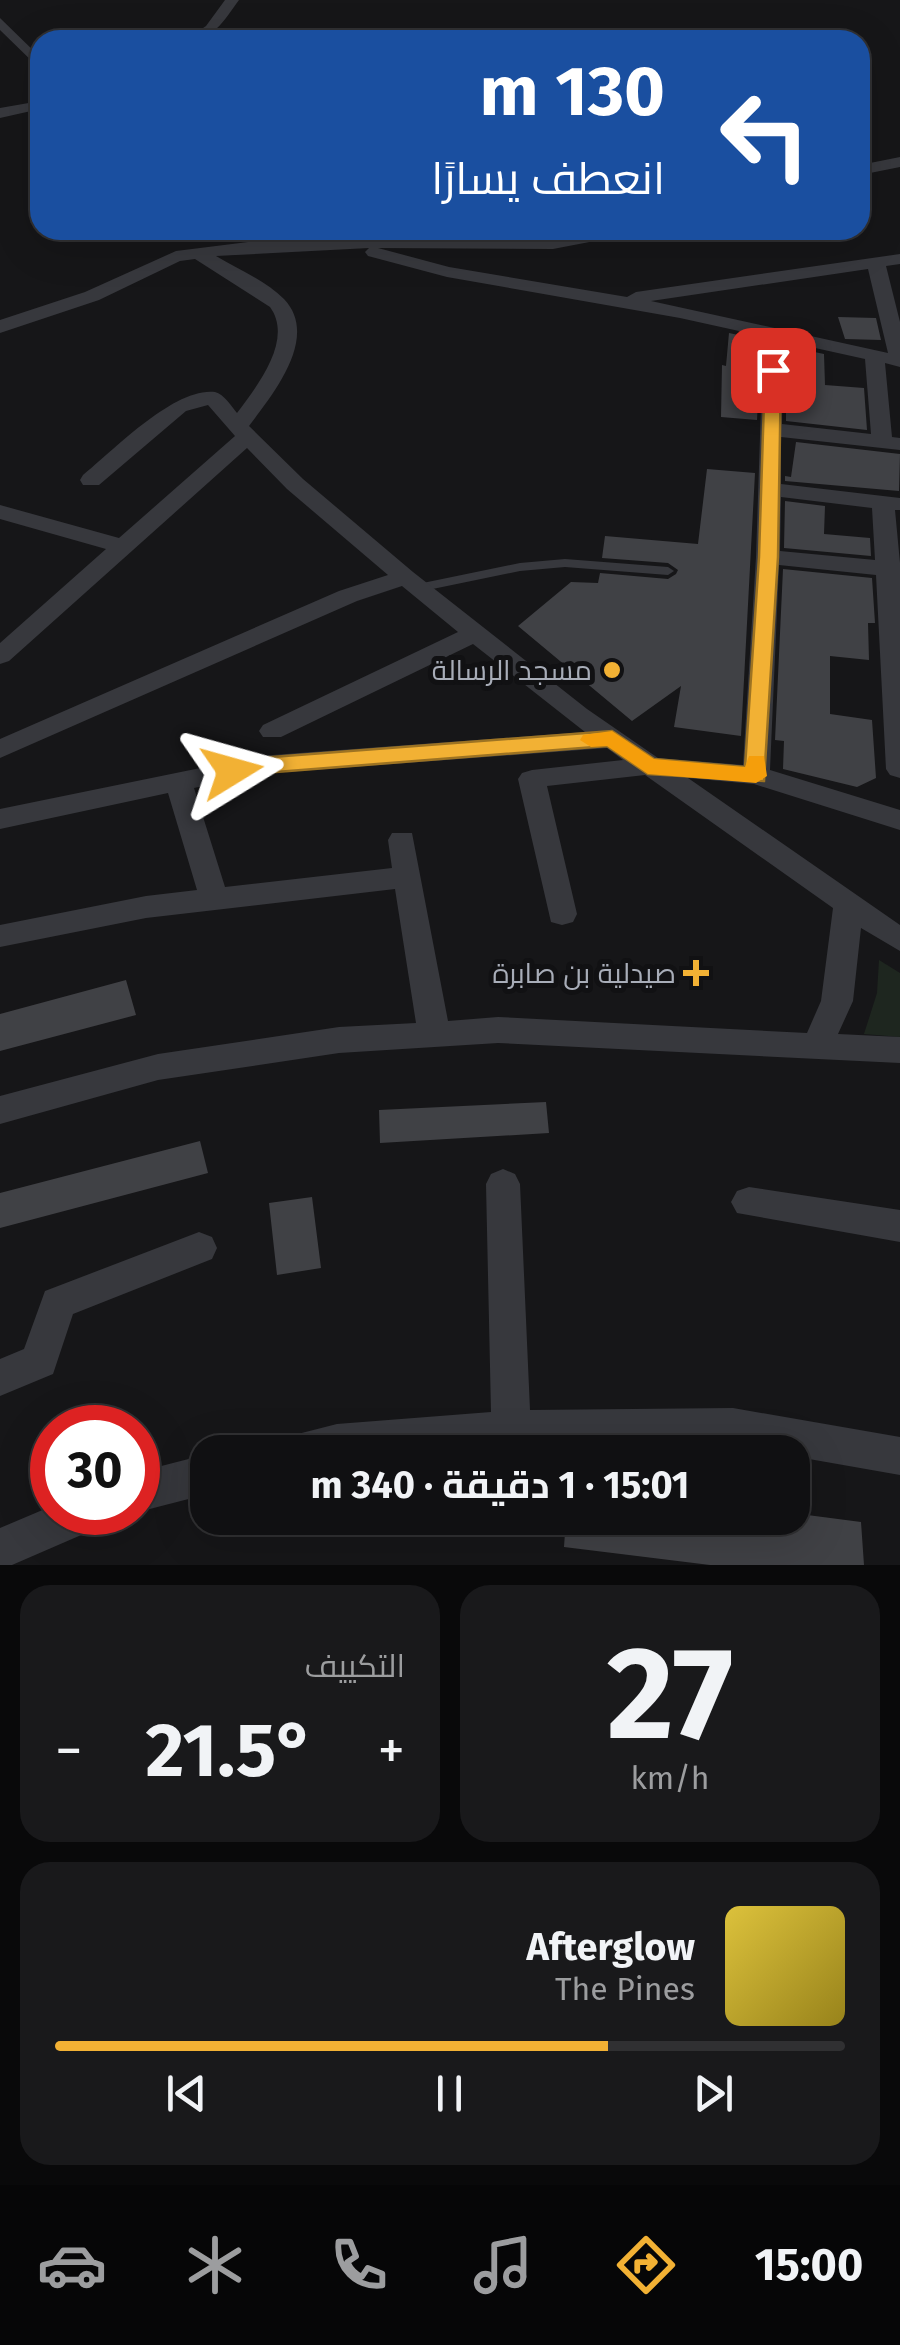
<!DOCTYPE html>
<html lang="ar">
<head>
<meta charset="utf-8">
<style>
  body { margin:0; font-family:"Fira Sans",Cairo,sans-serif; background:#19191b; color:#f1f3f6; direction:rtl; height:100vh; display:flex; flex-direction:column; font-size:38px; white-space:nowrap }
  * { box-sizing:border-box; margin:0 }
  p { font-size:32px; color:#9c9d9f }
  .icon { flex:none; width:55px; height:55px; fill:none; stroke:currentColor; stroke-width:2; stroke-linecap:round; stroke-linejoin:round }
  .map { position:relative; height:1565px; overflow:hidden; direction:ltr }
  .side { display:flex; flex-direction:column; gap:20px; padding:20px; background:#09090a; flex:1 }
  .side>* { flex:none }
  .guide { position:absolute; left:30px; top:30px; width:840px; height:210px; border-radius:30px; box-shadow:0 10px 40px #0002,0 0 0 2px #303032; direction:rtl; background:#1a4fa0; color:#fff; overflow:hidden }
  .speed { position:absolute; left:30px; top:1405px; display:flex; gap:20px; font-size:50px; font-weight:700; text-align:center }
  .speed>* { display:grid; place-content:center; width:130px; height:130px; border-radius:50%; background:#101012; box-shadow:0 10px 40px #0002,0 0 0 2px #303032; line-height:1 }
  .speed .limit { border:15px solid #d22; background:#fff; color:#111 }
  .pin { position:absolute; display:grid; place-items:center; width:85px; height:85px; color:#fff; margin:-42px; border-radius:20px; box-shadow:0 5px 15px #0006 }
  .me { position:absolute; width:110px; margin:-55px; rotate:82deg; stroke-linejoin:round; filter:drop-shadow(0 0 8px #0008) }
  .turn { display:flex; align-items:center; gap:35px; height:210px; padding:0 40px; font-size:45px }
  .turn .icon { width:130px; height:130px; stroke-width:2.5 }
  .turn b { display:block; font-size:70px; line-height:85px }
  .big { font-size:75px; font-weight:700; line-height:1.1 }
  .side .widget { flex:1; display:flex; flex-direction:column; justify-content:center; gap:15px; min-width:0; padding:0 35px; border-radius:30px; background:#19191b }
  .side .dial { align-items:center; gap:0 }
  .dial b { font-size:130px; line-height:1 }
  .song { display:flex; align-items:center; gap:30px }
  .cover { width:120px; height:120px; border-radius:15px; background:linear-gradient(135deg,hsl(50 70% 55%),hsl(50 70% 35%)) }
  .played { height:10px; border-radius:5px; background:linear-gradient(90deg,#f2b134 70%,#303032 70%) }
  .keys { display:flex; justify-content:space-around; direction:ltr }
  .heat { display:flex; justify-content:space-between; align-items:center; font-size:55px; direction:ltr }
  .side .tiles { flex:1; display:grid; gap:20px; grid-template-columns:1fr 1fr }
  .widget:last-child { grid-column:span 2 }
  .trip { position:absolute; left:190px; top:1435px; width:620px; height:100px; border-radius:30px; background:#101012; box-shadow:0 10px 40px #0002,0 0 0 2px #303032; font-weight:700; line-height:100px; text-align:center; direction:rtl }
  .menu { display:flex; height:160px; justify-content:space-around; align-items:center; background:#060607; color:#9c9d9f }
  .menu .icon { width:70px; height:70px }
  .menu .active { color:#f2b134 }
  .menu b { font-size:45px; color:#f1f3f6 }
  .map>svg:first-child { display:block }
  .green { fill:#1e261f }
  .building { fill:#404145 }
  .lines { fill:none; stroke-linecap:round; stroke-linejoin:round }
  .lane { fill:#37383d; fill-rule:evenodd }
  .street { fill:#37383d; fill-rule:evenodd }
  .route { fill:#f2b134; stroke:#9d7322; stroke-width:2.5 }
  .slow { fill:#f59e0b }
  .poi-dot { fill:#f2b134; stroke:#111113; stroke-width:4 }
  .labels { text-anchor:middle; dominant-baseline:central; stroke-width:10; stroke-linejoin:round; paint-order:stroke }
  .poi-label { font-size:28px; fill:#a8adb8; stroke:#111113; text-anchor:end }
</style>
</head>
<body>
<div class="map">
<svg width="900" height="1565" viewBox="0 0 900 1565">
  <rect width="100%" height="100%" fill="#161618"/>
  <path class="green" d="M879,960L900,973V1037L864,1034L877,993Z"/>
  <path class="building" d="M838,317L876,318L881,340L845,339Z
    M729,333L757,339V344H761L757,420L721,417L722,365L726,366Z
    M786,346L824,354L825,385L864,388L867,430L786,421Z
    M796,442L900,454L899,491L785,481V476L791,477Z
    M707,469L755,473L741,736L674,727L681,686L632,721L518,626L571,582L598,583L600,573L668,579L676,574L678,570L668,563L602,558L605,536L698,544Z
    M785,501L825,506L824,534L870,538L871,556L784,548Z
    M783,569L872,578L875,623H868L869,660L830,656V714L872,720L876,778L857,787L783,769L784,741L775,740Z
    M126,980L136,1015L0,1051V1014Z
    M546,1102L549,1133L380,1143L379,1110Z
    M200,1141L208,1173L0,1228V1193Z
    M312,1197L321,1268L277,1275L269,1203Z
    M792,1513L861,1522L864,1565H710L564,1547L566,1518H792Z"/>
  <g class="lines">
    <path class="lane" d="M565,559L668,567L674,571L668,575L565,567L520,571L418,592L412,588L418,584L520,563Z"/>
    <path class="street" d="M225,0H239C223,22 214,40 185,40L206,26Z
      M0,18L40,57V69L0,30Z
      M40,101V109L0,118V108Z
      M900,157V167L860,175V165Z
      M599,230H635L626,235L553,249L378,248L449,267L627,297L636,292L900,254V264L886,266L900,322V367L885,363L892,437L900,438V450L781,437V484L900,498V510H895L900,563V778L890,775L886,769L876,575L779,565L770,770L900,810V830L754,784L688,778L900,925V951L861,928L853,1001L838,1034L900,1037V1063L498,1043L339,1053L158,1080L0,1124V1096L158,1054L339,1027L416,1023L395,889L146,918L0,947V925L146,896L197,890L168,793L0,829V809L259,756L585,732L473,644L281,737H263L259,731L263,725L458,632L402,586L357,601L0,758V739L339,591L388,575L287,489L247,448L9,661L0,664V643L106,549L0,519V505L119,538L235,436L208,405L186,411L99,485H83L80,480L83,475C113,451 174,387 215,392C224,394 232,407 237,413C257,386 294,340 270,307L195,259L180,261L99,300L0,333V320L85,292L176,251L257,241L423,236L553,239ZM369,248L365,252L368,256L447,277L680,318L865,359L871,434L782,424L783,347L773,341L763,347L756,557L743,765L658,758L587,709L413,572L303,479L249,426C273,394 320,337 284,299C266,281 238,269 216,256ZM868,269L888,353L651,301ZM781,497L872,508L875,560L780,551ZM607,748L623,760L532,770L522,773L518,779L551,922L562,925L573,922L577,914L547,786L645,775L833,908L821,1001L807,1033L498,1017L448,1021L412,833H392L388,840L392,868L225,887L194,788L259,774Z
      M503,1169L515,1174L520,1184L530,1410L733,1408L900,1437V1475L792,1456V1452L733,1446L276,1452L282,1438L337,1424L491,1412L486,1184L491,1174Z
      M749,1187L900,1210V1242L737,1213L731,1202L737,1191Z
      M199,1232L212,1237L217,1248L212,1259L73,1314L53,1374L0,1396V1359L24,1349L45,1291Z
      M208,1454V1494L138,1512V1472Z
      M52,1506V1512H108L102,1526L12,1565H0V1528Z"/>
  </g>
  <path class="route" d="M773,365L781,370L778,557L764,781L648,774L607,746L224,776L220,771L224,766L259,758L612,731L654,759L745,767L759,557L765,370Z"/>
  <path class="slow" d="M612,731L654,759L745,767L749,756H764L767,776L756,783L648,774L607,746L591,747L580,740L583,735Z"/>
  <g class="poi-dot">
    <circle cx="612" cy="670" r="10"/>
    <path d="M691 958h10v10h10v10h-10v10h-10v-10h-10v-10h10z"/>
  </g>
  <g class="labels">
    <g class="poi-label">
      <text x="592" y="670">مسجد الرسالة</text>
      <text x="676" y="973">صيدلية بن صابرة</text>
    </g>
  </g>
</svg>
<div class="speed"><div class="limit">30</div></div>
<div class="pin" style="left:773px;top:370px;background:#d93025"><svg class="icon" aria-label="arrive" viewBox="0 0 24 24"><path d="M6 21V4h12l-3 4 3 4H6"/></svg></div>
<svg class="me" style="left:232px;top:771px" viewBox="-20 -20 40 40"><path d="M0-17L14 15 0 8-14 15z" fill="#f2b134" stroke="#fff" stroke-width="4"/></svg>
<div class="trip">15:01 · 1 دقيقة · 340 m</div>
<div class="guide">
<div class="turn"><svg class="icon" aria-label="left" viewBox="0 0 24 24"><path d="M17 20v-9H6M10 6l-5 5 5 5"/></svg><div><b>130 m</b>انعطف يسارًا</div></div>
</div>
</div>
<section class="side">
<div class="tiles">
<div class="widget dial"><b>27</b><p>km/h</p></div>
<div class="widget"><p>التكييف</p>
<div class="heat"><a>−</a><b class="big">21.5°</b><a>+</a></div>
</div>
<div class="widget">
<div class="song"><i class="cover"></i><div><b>Afterglow</b><p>The Pines</p></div></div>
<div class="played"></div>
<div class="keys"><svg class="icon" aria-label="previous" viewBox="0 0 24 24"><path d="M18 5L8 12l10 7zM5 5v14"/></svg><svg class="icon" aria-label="pause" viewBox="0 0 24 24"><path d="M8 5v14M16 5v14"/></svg><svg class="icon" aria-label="next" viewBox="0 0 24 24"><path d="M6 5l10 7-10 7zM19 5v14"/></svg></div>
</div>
</div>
</section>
<nav class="menu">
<b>15:00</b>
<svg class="icon active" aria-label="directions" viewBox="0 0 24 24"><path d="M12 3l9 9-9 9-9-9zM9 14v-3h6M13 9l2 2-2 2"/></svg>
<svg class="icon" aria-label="music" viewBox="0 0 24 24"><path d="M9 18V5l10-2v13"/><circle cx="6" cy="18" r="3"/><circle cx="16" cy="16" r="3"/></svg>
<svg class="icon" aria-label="phone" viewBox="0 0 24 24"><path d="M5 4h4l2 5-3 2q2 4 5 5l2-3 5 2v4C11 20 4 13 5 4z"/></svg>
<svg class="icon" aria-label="climate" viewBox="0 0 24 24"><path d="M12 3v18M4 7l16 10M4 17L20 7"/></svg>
<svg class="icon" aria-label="car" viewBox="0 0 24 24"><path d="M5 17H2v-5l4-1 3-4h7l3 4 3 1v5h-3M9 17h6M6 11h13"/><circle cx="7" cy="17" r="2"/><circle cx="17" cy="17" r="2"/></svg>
</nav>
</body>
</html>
